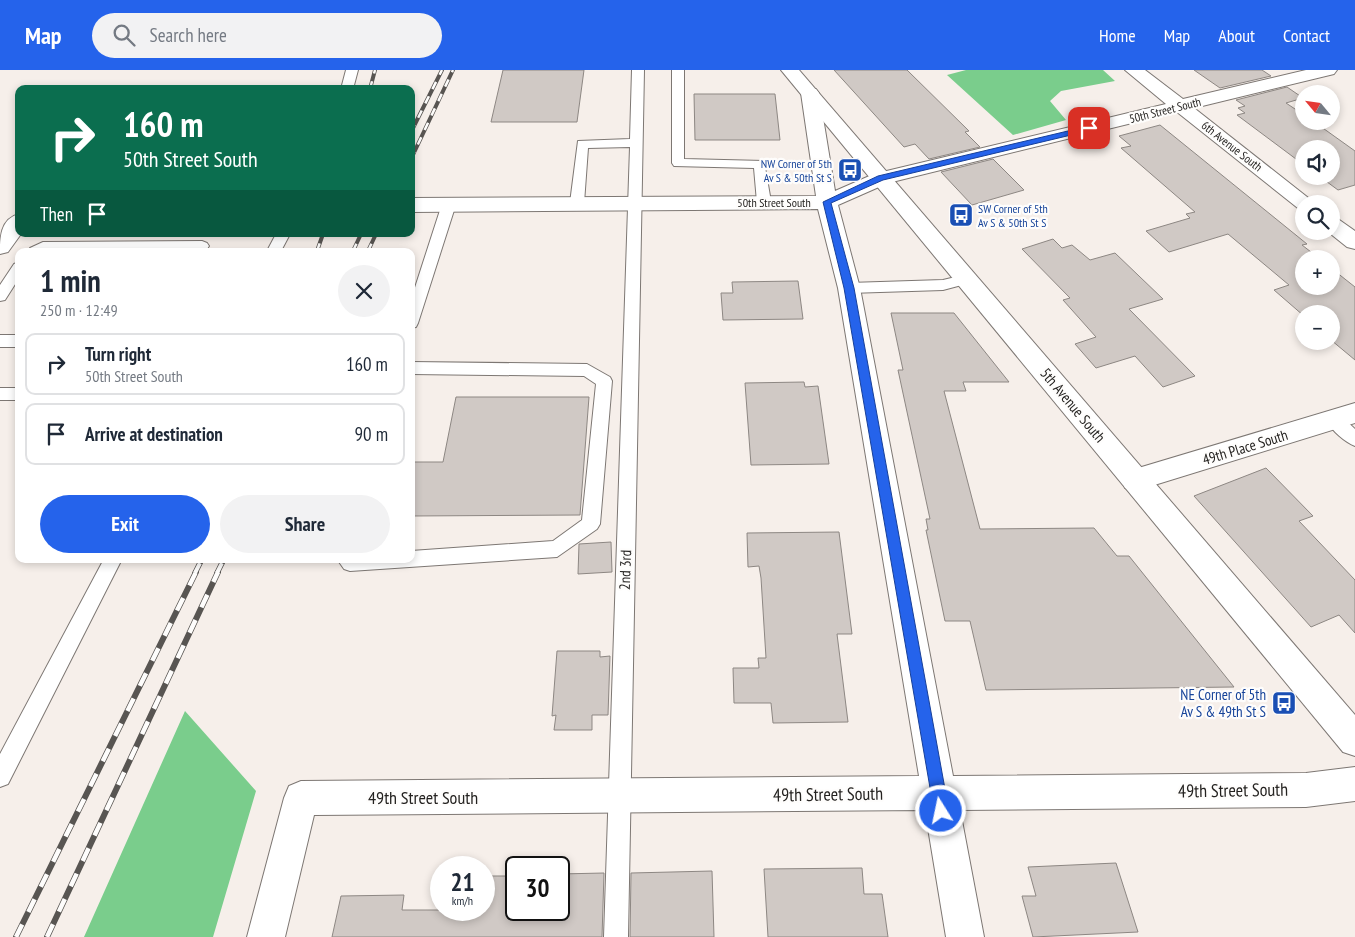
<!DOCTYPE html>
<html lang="en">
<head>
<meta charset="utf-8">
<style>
  :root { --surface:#fff; --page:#f2f2f3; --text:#1f2937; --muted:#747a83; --line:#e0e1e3; --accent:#2563eb }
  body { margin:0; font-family:"PT Sans Narrow",sans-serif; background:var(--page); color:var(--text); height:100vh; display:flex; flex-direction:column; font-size:19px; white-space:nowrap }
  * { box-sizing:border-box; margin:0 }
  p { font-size:16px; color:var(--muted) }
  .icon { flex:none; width:28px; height:28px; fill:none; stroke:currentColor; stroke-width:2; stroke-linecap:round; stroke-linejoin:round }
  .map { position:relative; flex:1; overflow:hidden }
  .details { position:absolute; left:15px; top:178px; width:400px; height:315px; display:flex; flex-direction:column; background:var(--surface); border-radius:10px; box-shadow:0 2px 8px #0003 }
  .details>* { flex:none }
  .guide { position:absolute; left:15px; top:15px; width:400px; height:152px; border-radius:10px; box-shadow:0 2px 8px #0003; background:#0b6e4f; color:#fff; overflow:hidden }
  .needle { width:32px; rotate:299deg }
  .controls { position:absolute; left:1295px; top:15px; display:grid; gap:10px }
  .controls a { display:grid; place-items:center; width:45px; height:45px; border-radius:50%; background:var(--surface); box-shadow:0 2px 8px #0003; font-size:25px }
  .speed { position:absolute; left:430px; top:786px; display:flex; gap:10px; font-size:25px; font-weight:700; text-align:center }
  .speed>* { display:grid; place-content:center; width:65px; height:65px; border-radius:50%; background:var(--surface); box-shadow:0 2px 8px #0003; line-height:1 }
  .speed small { font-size:12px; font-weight:400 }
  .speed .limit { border:2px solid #111; border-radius:8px; background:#fff; color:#111 }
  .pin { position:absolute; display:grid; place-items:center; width:42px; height:42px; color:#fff; margin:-21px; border-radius:10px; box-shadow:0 2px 8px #0006 }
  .me { position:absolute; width:55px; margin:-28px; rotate:350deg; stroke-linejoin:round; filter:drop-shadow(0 0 4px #0008) }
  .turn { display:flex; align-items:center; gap:18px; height:105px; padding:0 25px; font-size:22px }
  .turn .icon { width:65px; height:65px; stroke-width:2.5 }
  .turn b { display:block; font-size:35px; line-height:42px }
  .then { display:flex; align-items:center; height:48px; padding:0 25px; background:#0003; gap:10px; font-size:19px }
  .round { display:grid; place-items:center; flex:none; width:52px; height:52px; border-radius:26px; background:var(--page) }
  .headline { display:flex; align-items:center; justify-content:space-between; height:85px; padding:0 25px }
  h1 { font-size:30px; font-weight:800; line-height:38px }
  .action { display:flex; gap:10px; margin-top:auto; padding:10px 25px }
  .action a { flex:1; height:58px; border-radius:30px; background:var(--accent); color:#fff; font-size:20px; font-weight:800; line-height:58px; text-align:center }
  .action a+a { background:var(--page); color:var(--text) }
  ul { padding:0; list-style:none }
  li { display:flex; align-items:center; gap:15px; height:62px; margin:0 10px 8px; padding:0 15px; border:2px solid var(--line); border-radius:10px }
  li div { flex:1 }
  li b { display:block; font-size:19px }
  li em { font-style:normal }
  header { display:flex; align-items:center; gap:30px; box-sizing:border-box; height:70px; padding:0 25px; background:var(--accent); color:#fff }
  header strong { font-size:24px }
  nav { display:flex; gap:28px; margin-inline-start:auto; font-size:18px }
  .search { width:350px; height:45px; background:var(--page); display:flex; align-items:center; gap:12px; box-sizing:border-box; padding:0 18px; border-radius:28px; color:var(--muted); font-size:19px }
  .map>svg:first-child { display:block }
  .forest { fill:#7acd8c }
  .building { fill:#d0c9c5; stroke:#8d8783 }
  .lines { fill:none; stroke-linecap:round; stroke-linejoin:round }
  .service-casing { stroke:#7d7773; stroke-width:2 }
  .minor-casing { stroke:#7d7773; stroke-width:2 }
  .tertiary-casing { stroke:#7d7773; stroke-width:2 }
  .service { fill:#fff; fill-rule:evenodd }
  .minor { fill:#fff; fill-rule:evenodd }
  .tertiary { fill:#fff; fill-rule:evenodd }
  .rail-far2-casing { stroke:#585552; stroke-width:4 }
  .rail-far1-casing { stroke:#585552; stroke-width:5.5 }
  .rail-casing { stroke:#585552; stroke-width:6 }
  .rail-far2 { stroke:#fefdfc; stroke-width:2.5; stroke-dasharray:8; stroke-linecap:butt }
  .rail-far1 { stroke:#fefdfc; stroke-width:4; stroke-dasharray:11; stroke-linecap:butt }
  .rail { stroke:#fefdfc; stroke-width:4.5; stroke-dasharray:14; stroke-linecap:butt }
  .route { fill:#2563eb; stroke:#184099 }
  .labels { text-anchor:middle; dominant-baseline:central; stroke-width:4.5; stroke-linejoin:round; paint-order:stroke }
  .far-street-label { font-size:12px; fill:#242220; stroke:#fefdfc }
  .far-transit-label { font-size:12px; fill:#164399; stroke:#fefdfc; text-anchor:end }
  .street-label { font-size:15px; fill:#242220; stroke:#fefdfc }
  .transit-label { font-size:15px; fill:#164399; stroke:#fefdfc; text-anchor:end }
  .near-street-label { font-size:18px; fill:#242220; stroke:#fefdfc }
</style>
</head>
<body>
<header>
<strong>Map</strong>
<div class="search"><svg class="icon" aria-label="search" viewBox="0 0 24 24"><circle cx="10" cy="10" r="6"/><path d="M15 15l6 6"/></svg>Search here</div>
<nav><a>Home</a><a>Map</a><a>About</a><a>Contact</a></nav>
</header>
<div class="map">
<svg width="1355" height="867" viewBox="0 0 1355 867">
  <rect width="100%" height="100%" fill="#f6efea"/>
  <path class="forest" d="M966,0h137l12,11 -54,10 -11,10 16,19 -53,15 -66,-60z
    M185,641l71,80 -43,146h-129z"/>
  <path class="building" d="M503,0h81l-7,52h-86z
    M834,0h73l62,61 -4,1 15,15 -51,12 -14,-15 -11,3z
    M1194,0h68l9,6 -51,12z
    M1287,17l16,11 -17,5 18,12v6h9l42,30v34l-17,5 -19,-14h12v-27h-27v16l-67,-50 8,-2 -7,-5 7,-2 -9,-6z
    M694,24h81l5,46h-85z
    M1160,55l147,119 -5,1 18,14h-16v27h27v-18l24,19v73l-24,-20v-26h-27v2l-30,-26 15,-5 -61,-51 -59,18 -23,-21 44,-13 -4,-4 9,-2 -74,-64 10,-2 -12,-10z
    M993,89l31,31 -52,15 -31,-33z
    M1053,169l9,9 10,-3 18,15 25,-7 48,46 -34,10 66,67 -32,11 -28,-31 -39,12 -21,-24 21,-7 -33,-37 7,-2 -48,-49z
    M798,211l5,38 -80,1 -2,-27h12l-1,-11z
    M891,243h63l55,69h-46l3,9h-22l36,138 114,-1 23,28h12l105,131 -248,3 -16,-69h-25l-19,-91h2l-2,-11h4l-32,-149h5z
    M804,312l1,5 13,-1 11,78 -78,1 -6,-82z
    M456,327h133l-9,118 -169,1v-54h32z
    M1266,398l47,48 -14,5 56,59v53l-16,-18 -28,12 -117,-131z
    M839,462l13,102h-15l11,88 -75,1 -2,-20h-37l-1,-35h26l-1,-10h8l-5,-80 -2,-12 -11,1 -1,-34z
    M611,472l1,30 -34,2 1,-30z
    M557,581h43v6l10,-1 -2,59h-16v15h-38l2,-15 -4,1z
    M1116,793l22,69 -105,5 -11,-41h14l-8,-29z
    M862,798l2,26h18l6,43h-120l-4,-68z
    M712,801l2,66h-84l1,-64z
    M604,803l-2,64h-270l9,-41 63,-1 -2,15h82v-34h32v34h43v-36z"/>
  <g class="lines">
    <defs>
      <path id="service" d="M346,0h12l-5,19h-12z
        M632,0h12l-16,867h-24l26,-790 -42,1 -4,55 -7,4 -7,-4 8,-62 52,-2z
        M672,0h12v89l80,2 7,41 -2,3 -5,1 -7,-4 -3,-34 -80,-2 -2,-3z
        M449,130l7,4 -38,119 -2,4 -5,1v-28l31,-96z
        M276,164h14l-9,17h-14z
        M202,171l5,2 2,3 -2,3 -179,2 2,-3 13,-6z
        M19,192v16l-14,22 -5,1v-16l14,-21z
        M968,204l5,2 2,3 -2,3 -30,8 -94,3 -7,-5 7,-5 94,-3z
        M0,265h19v12h-19z
        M411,292l176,2 23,13 2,4 -12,143 -3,5 -40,28 -207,14 -6,-2 -7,-10h74v-8l142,-10 29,-21 14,-136 -12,-8 -173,-2z
        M0,318h19v12h-19z
        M1335,345l6,1 14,13v17c-10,-4 -23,-15 -28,-25l2,-5z
        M104,489h18l-114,225 -8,3v-33z"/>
      <path id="minor" d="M1125,0h20l38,29 123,-29h31l-3,4 -140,34 122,96h-12v6l-5,-1 -122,-97 -289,71 -50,22 22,83 93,488 353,-3 49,-6v34l-49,6 -346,3 24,127h-38l-21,-127 -611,5 -29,122h-38l37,-139 5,-12 12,-5 618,-5 -81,-488 -20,-79 -407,3v-14l405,-2 -15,-103 3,-4h12l3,4 16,98 39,-17 292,-70z
        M19,144v20h2l-13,18 -8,2c0,-16 0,-35 19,-40z
        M1331,147l7,2 17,12v18l-8,-2 -20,-16h4z
        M1355,333v20l-220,68 -10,-3 -3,-8 3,-8z"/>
      <path id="tertiary" d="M781,0h18l556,645v41l-12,-4z"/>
    </defs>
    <use href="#service" class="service-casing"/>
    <use href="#minor" class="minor-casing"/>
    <use href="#tertiary" class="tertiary-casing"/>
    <use href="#service" class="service"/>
    <use href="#minor" class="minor"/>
    <use href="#tertiary" class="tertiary"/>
    <defs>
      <path id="rail-far2" d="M370,19l5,-19
        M411,62l31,-62
        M411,89l42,-89
        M317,181l6,-17
        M353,181l8,-17
        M368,181l8,-17"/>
      <path id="rail-far1" d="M195,503l7,-14
        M217,503l7,-14"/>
      <path id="rail" d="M16,867l180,-365
        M47,867l171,-365"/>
    </defs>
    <use href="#rail-far2" class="rail-far2-casing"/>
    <use href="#rail-far1" class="rail-far1-casing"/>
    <use href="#rail" class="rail-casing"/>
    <use href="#rail-far2" class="rail-far2"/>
    <use href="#rail-far1" class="rail-far1"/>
    <use href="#rail" class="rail"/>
  </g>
  <path class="route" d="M1089,56l4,2 -1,2 -209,50 -52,23 23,85 95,523 -3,5 -5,2 -5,-2 -2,-5 -90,-523 -21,-86 55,-26z"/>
  <defs>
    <symbol id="bus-square" viewBox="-11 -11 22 22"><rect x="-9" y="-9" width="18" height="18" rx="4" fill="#1a4fb4" stroke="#fefdfc"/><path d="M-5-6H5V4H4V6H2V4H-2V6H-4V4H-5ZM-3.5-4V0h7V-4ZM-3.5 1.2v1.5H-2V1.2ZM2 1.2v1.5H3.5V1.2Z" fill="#fff"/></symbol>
  </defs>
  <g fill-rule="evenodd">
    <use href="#bus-square" x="836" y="86" width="28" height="28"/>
    <use href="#bus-square" x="947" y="131" width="28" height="28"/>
    <use href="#bus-square" x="1270" y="619" width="28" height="28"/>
  </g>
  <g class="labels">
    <g class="far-street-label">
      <text transform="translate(1165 40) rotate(-14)">50th Street South</text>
      <text transform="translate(1232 76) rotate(38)">6th Avenue South</text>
      <text x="774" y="132">50th Street South</text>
    </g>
    <g class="far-transit-label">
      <text x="832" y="93">NW Corner of 5th<tspan x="832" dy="14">Av S &amp; 50th St S</tspan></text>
      <text x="978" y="138" text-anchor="start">SW Corner of 5th<tspan x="978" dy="14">Av S &amp; 50th St S</tspan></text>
    </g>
    <g class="street-label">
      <text transform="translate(1073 335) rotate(50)">5th Avenue South</text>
      <text transform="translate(1245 377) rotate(-17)">49th Place South</text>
      <text transform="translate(625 500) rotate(-88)">2nd 3rd</text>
    </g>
    <g class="transit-label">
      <text x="1266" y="624">NE Corner of 5th<tspan x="1266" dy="17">Av S &amp; 49th St S</tspan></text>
    </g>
    <g class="near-street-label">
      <text transform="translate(1233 720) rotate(-1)">49th Street South</text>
      <text transform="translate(828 724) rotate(-1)">49th Street South</text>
      <text x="423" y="727">49th Street South</text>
    </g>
  </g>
</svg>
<div class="controls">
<a><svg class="needle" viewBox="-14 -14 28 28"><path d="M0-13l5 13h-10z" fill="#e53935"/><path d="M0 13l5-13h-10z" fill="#747a83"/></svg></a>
<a><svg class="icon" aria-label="sound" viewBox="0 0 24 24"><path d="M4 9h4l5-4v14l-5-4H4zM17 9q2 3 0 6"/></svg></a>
<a><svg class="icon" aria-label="search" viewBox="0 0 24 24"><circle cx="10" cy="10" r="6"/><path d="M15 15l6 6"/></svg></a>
<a>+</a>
<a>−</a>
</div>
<div class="speed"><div>21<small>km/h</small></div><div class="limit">30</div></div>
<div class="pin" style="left:1089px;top:58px;background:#d93025"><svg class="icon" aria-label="arrive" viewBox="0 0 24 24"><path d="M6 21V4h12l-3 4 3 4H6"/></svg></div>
<svg class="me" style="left:941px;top:741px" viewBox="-20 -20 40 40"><circle r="17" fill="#2563eb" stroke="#fff" stroke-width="3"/><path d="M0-11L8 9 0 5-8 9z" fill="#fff"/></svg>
<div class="guide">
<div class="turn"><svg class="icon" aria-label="right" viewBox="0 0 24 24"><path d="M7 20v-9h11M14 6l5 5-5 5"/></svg><div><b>160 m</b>50th Street South</div></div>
<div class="then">Then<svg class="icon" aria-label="arrive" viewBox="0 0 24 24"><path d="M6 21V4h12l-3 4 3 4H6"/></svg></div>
</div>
<section class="details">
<div class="headline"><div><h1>1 min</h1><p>250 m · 12:49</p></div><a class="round"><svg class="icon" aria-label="close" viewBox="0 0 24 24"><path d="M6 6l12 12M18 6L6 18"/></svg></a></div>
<ul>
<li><svg class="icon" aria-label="right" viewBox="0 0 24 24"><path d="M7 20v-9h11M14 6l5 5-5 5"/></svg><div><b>Turn right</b><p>50th Street South</p></div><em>160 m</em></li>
<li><svg class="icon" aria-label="arrive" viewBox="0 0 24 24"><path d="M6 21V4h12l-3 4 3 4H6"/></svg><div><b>Arrive at destination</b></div><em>90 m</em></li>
</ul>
<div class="action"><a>Exit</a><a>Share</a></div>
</section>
</div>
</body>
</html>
